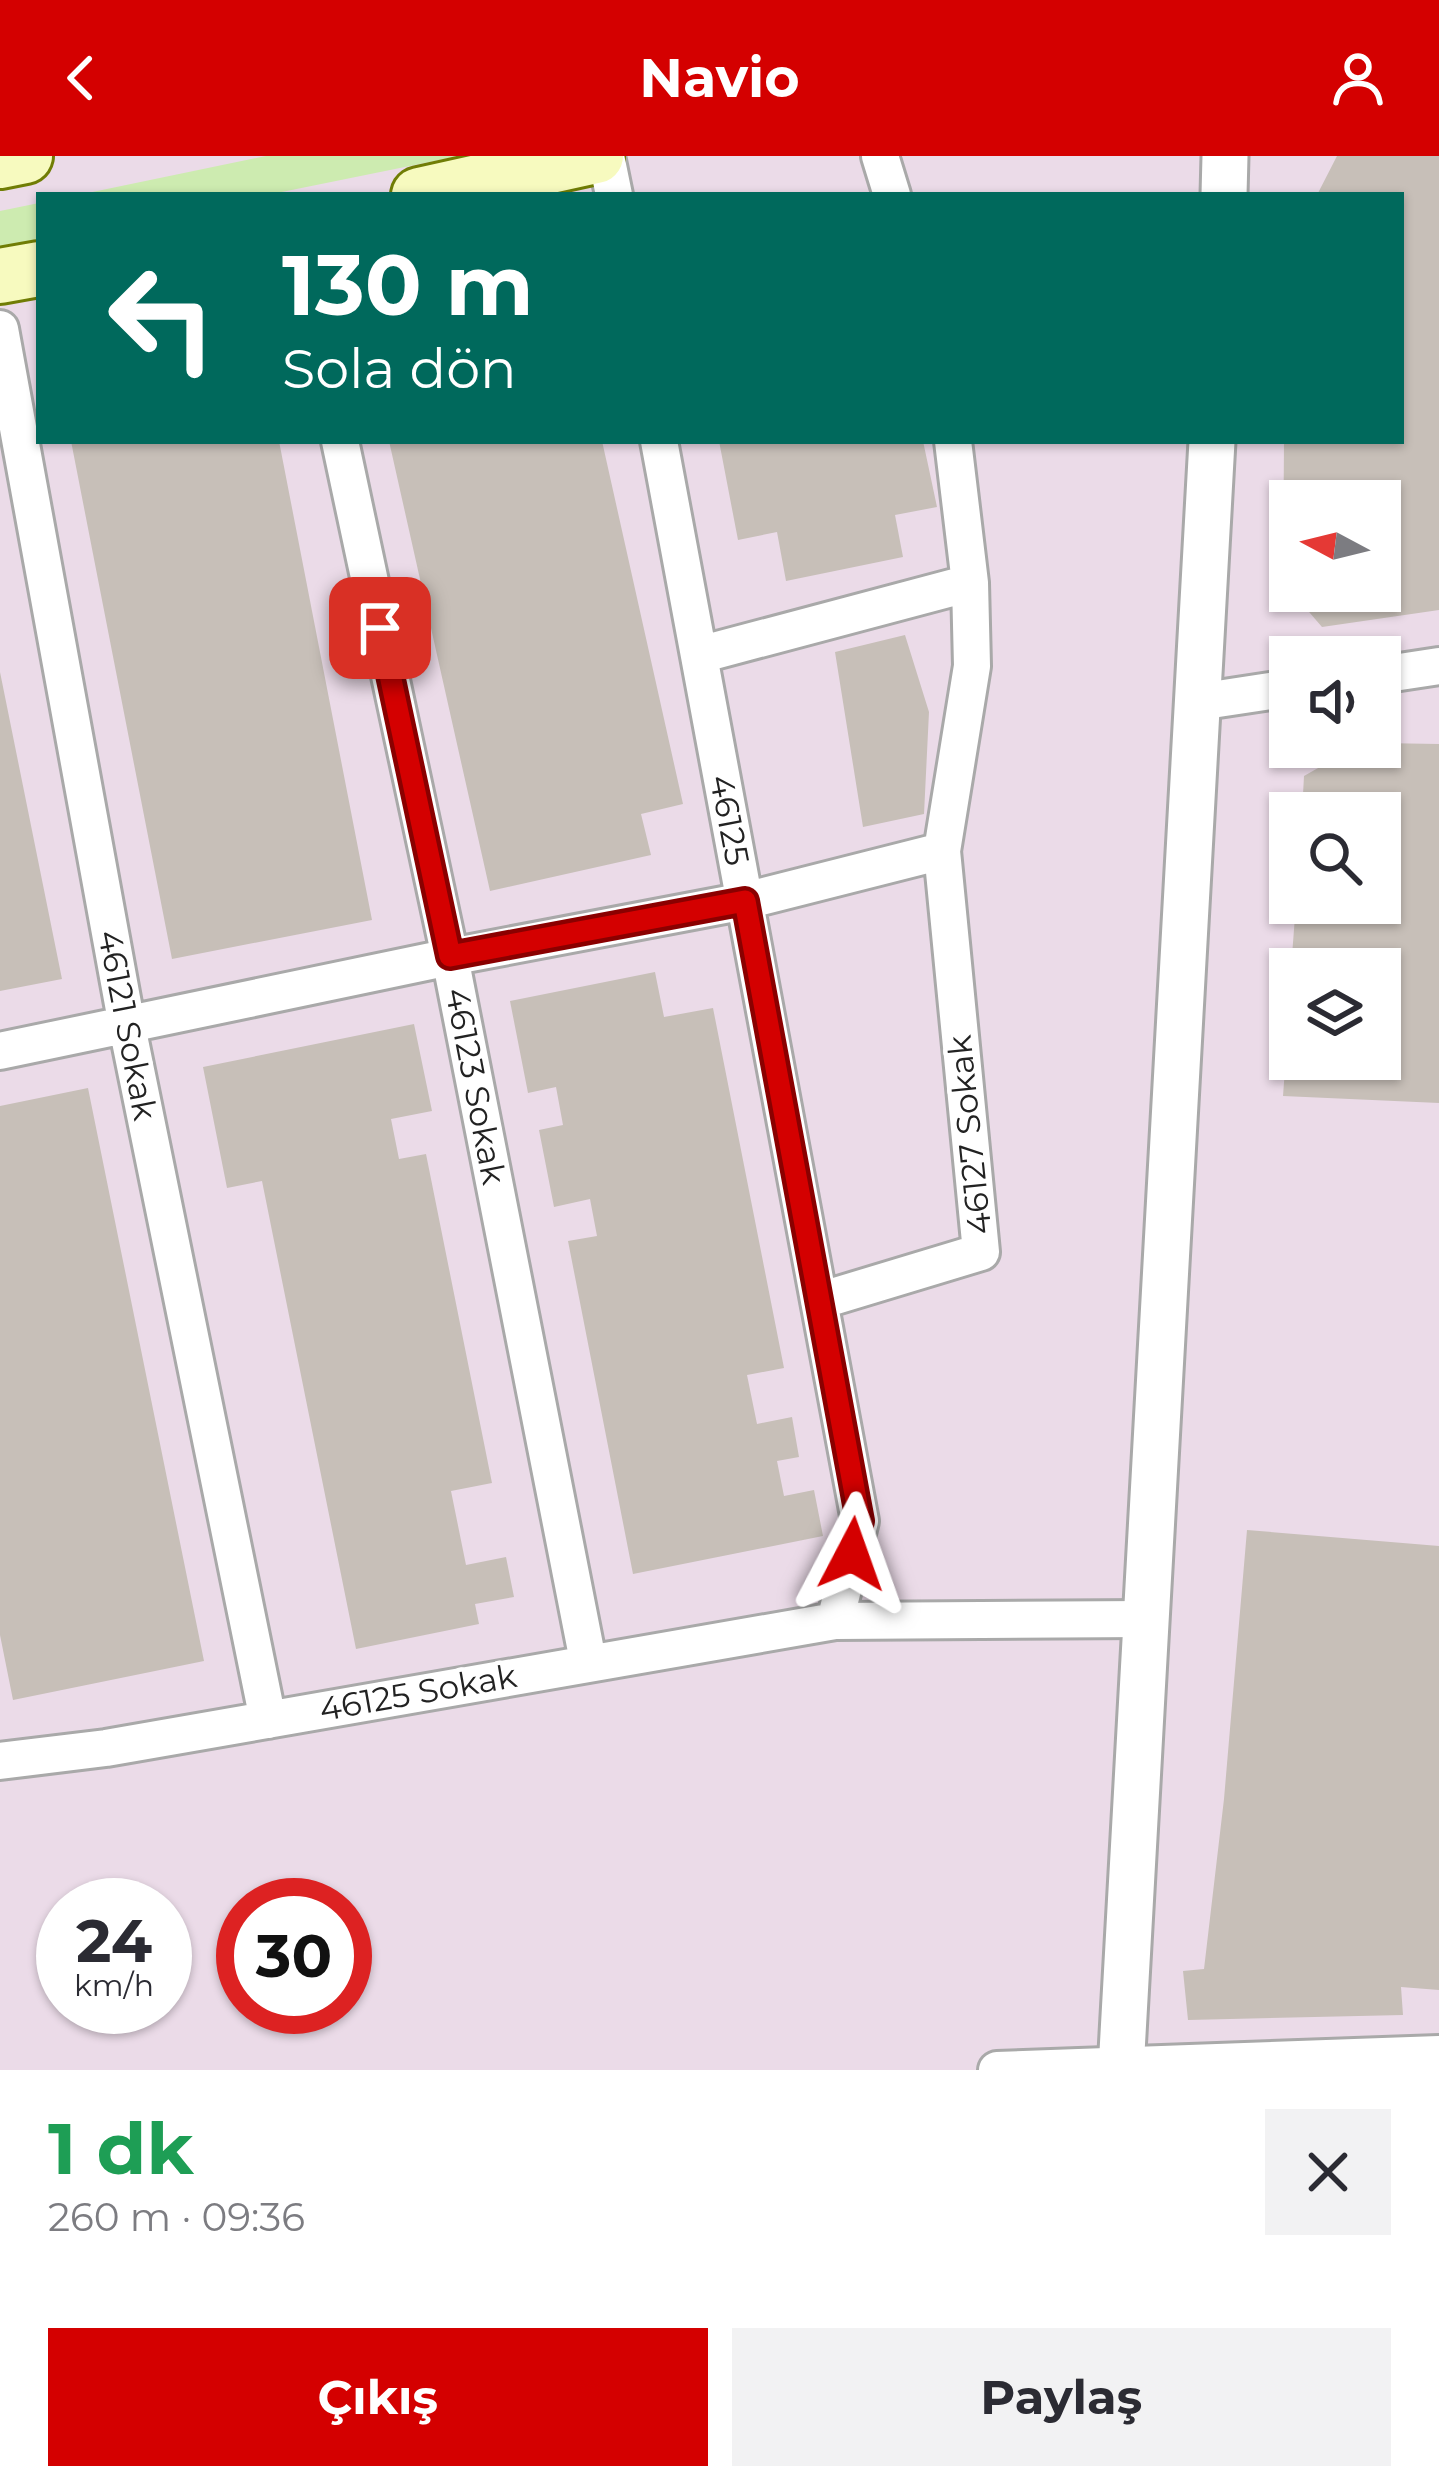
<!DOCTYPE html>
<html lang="tr">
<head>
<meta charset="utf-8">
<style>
  :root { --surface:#fff; --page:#f2f2f3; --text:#2b2b33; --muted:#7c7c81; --accent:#d40000 }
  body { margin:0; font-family:Montserrat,sans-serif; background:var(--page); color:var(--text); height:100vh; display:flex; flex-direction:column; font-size:45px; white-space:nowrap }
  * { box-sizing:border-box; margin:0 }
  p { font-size:39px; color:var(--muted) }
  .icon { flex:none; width:66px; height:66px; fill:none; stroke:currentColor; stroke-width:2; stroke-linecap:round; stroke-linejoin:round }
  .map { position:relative; height:1914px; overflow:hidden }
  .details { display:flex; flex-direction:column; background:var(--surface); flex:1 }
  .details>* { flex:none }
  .banner { position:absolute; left:36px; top:36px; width:1368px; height:252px; border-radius:0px; box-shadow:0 3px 9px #0004; background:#00695c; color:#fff; overflow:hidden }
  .needle { width:78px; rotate:277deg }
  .tools { position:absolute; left:1269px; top:324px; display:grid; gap:24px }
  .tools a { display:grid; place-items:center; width:132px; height:132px; border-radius:0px; background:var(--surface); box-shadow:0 3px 9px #0004; font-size:60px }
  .speed { position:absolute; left:36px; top:1722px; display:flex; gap:24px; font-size:60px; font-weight:700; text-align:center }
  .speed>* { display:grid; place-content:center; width:156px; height:156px; border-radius:50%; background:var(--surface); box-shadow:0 3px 9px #0004; line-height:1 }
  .speed small { font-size:30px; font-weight:400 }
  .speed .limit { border:18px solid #d22; background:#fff; color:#111 }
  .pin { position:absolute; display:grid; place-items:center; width:102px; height:102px; color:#fff; margin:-51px; border-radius:24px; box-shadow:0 6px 18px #0006 }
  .me { position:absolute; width:132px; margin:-66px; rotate:4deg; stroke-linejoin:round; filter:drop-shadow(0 0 9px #0008) }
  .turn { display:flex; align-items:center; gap:42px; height:252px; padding:0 48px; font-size:54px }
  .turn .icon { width:156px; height:156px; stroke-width:2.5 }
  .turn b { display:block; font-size:84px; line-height:102px }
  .round { display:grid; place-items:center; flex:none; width:126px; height:126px; border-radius:0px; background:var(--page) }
  .head { display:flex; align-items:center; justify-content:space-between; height:204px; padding:0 48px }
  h1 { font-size:72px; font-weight:700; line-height:90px; color:#1e9e55 }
  .cta { display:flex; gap:24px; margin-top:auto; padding:24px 48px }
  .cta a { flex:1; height:138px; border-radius:0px; background:var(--accent); color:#fff; font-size:48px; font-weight:700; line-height:138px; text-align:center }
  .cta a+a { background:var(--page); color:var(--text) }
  header { display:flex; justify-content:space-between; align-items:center; height:156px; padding:0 48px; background:var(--accent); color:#fff; font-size:54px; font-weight:700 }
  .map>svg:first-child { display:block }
  .industrial { fill:#ebdbe8; fill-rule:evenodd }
  .grass { fill:#cdebb0 }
  .building { fill:#c7bfb8 }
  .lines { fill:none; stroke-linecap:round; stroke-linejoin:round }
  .minor-casing { stroke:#a9a9a9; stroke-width:42 }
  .tertiary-casing { stroke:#a9a9a9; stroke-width:51 }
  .secondary-casing { stroke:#707d05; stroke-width:60 }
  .minor { stroke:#fff; stroke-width:36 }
  .tertiary { stroke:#fff; stroke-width:45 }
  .secondary { stroke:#f7fabf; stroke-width:54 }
  .route-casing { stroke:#8a0000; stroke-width:30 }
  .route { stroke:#d40000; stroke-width:21 }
  .labels { text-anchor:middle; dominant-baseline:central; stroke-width:9; stroke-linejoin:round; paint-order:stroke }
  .street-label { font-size:33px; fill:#222; stroke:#fff }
</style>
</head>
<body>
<header><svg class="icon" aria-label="back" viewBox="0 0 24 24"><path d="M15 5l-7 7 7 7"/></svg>Navio<svg class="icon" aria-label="person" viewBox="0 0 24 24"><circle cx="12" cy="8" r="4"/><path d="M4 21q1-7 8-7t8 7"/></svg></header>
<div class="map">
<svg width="1439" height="1914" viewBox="0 0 1439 1914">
  <rect width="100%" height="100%" fill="#f2efe9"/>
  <path class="industrial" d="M0,0h1439v1914h-1439zM39,39h1362v246h-1362zM1290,345h90v90h-90zM1290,501h90v90h-90zM1290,657h90v90h-90zM1290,813h90v90h-90zM63,1749h102v102h-102zM243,1749h102v102h-102z"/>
  <path class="grass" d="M266,0h193l-192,39h-189z
    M39,47v38l-39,8v-38z"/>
  <path class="building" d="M1337,0h102v454l-117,17 -31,-36h89v-90h-90v88l-7,-7 1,-141h117v-246h-84z
    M71,285h208l93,479 -200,39z
    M389,285h213l81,363 -42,10 10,41 -161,36z
    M719,285h204l14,66 -42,8 8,42 -117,24 -9,-49 -39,8z
    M905,479l24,77 -5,102 -61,13 -28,-175z
    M0,516l62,307 -62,12z
    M1380,587l59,1v359l-156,-7 4,-55h3v18h90v-90h-89l5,-66h84v-90h-78l2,-37 51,-29h25z
    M655,816l9,45 49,-9 71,360 -37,7 10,49 35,-7 7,40 -22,4 7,35 30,-6 9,46 -190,38 -65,-333 29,-5 -7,-37 -36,8 -15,-77 24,-5 -7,-38 -28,6 -18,-92z
    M414,868l18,87 -41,8 8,40 27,-5 66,329 -41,8 15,74 40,-8 8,40 -39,7 4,20 -123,25 -94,-468 -35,7 -24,-121z
    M88,932l116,573 -191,39 -13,-65v-529z
    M1247,1374l192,16v444l-38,-3 2,28 -215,5 -5,-49 21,-2 20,-170z"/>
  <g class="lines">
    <defs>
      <path id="minor" d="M606,0l8,39
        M880,0l12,39
        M0,173l127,697 141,694
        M340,285l110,516 138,704
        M659,285l201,1080 -25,100
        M699,499l271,-72
        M1380,519l59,-9
        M1198,546l92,-14
        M0,895l450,-94 295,-56 197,-50 30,-185 -2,-83 -17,-142
        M819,1145l162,-49 -39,-401
        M0,1605l106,-13 729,-127 311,-2
        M997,1914l442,-16"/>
      <path id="tertiary" d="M1224,39l1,-39
        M1121,1914l91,-1629"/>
      <path id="secondary" d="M0,5l25,-5
        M419,39l177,-39
        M0,120l39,-7"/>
    </defs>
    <use href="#minor" class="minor-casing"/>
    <use href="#tertiary" class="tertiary-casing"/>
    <use href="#secondary" class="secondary-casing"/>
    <use href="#minor" class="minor"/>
    <use href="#tertiary" class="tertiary"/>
    <use href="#secondary" class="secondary"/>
  </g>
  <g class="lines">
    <defs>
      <path id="route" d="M380,472l70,328 295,-55 115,620 -8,33"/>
    </defs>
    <use href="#route" class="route-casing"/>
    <use href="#route" class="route"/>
  </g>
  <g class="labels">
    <g class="street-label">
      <text transform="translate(730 664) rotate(79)">46125</text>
      <text transform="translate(128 869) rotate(79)">46121 Sokak</text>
      <text transform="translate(476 930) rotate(79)">46123 Sokak</text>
      <text transform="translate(969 979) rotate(-96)">46127 Sokak</text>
      <text transform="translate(418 1536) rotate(-10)">46125 Sokak</text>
    </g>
  </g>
</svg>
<div class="tools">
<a><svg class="needle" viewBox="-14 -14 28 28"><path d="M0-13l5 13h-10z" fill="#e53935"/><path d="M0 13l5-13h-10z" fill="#7c7c81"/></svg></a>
<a><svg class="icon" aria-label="sound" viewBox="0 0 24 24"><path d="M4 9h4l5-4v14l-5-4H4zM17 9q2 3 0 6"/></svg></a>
<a><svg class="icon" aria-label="search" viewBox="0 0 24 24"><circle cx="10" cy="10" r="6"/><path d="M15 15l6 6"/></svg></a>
<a><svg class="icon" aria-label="layers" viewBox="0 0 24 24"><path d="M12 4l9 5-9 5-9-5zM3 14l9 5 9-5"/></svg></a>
</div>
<div class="speed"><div>24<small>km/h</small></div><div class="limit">30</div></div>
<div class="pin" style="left:380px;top:472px;background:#d93025"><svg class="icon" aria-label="arrive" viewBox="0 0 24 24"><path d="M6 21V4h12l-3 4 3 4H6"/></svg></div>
<svg class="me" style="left:852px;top:1398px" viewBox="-20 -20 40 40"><path d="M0-17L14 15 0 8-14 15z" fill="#d40000" stroke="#fff" stroke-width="4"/></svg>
<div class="banner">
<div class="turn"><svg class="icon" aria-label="left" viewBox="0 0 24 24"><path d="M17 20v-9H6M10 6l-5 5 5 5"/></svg><div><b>130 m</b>Sola dön</div></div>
</div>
</div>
<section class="details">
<div class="head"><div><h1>1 dk</h1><p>260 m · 09:36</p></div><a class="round"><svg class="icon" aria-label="close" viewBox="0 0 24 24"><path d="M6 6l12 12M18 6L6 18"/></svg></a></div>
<div class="cta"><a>Çıkış</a><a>Paylaş</a></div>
</section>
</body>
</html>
